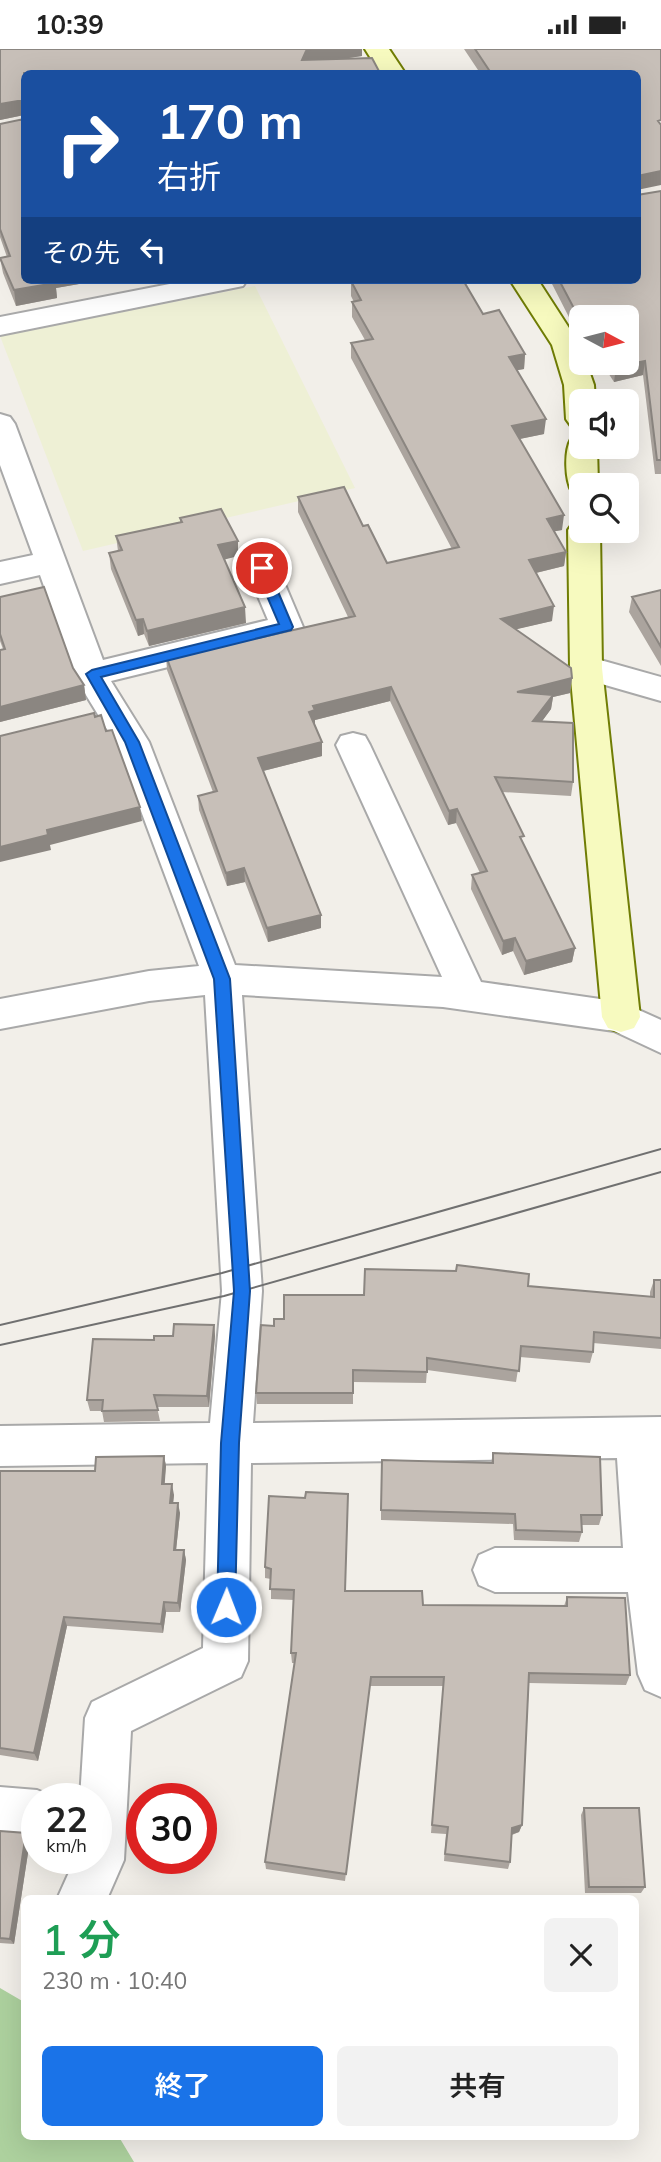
<!DOCTYPE html>
<html lang="ja">
<head>
<meta charset="utf-8">
<style>
  :root { --surface:#fff; --page:#f2f2f2; --text:#222; --muted:#767676; --accent:#1a73e8 }
  body { margin:0; font-family:Mulish,"Noto Sans JP",sans-serif; background:var(--page); color:var(--text); height:100vh; display:flex; flex-direction:column; font-size:26px; white-space:nowrap }
  * { box-sizing:border-box; margin:0 }
  p { font-size:23px; color:var(--muted) }
  .icon { flex:none; width:38px; height:38px; fill:none; stroke:currentColor; stroke-width:2; stroke-linecap:round; stroke-linejoin:round }
  .map { position:relative; flex:1; overflow:hidden }
  .sheet { position:absolute; left:21px; top:1846px; width:618px; height:245px; display:flex; flex-direction:column; background:var(--surface); border-radius:10px; box-shadow:0 7px 28px #0002 }
  .sheet>* { flex:none }
  .hud { position:absolute; left:21px; top:21px; width:620px; height:214px; border-radius:10px; box-shadow:0 7px 28px #0002; background:#1a4fa0; color:#fff; overflow:hidden }
  .needle { width:46px; rotate:97deg }
  .fabs { position:absolute; left:569px; top:256px; display:grid; gap:14px }
  .fabs a { display:grid; place-items:center; width:70px; height:70px; border-radius:10px; background:var(--surface); box-shadow:0 7px 28px #0002; font-size:35px }
  .speed { position:absolute; left:21px; top:1734px; display:flex; gap:14px; font-size:35px; font-weight:700; text-align:center }
  .speed>* { display:grid; place-content:center; width:91px; height:91px; border-radius:50%; background:var(--surface); box-shadow:0 7px 28px #0002; line-height:1 }
  .speed small { font-size:18px; font-weight:400 }
  .speed .limit { border:10px solid #d22; background:#fff; color:#111 }
  .pin { position:absolute; display:grid; place-items:center; width:60px; height:60px; color:#fff; margin:-30px; border:4px solid #fff; border-radius:50%; box-shadow:0 2px 7px #0007 }
  .me { position:absolute; width:77px; margin:-38px; rotate:1deg; stroke-linejoin:round; filter:drop-shadow(0 0 5px #0008) }
  .turn { display:flex; align-items:center; gap:24px; height:147px; padding:0 21px; font-size:32px }
  .turn .icon { width:91px; height:91px; stroke-width:2.5 }
  .turn b { display:block; font-size:49px; line-height:60px }
  .then { display:flex; align-items:center; height:66px; padding:0 21px; background:#0003; gap:14px; font-size:26px }
  .round { display:grid; place-items:center; flex:none; width:74px; height:74px; border-radius:10px; background:var(--page) }
  .head { display:flex; align-items:center; justify-content:space-between; height:119px; padding:0 21px }
  h1 { font-size:42px; font-weight:600; line-height:52px; color:#1e9e55 }
  .cta { display:flex; gap:14px; margin-top:auto; padding:14px 21px }
  .cta a { flex:1; height:80px; border-radius:10px; background:var(--accent); color:#fff; font-size:28px; font-weight:600; line-height:80px; text-align:center }
  .cta a+a { background:var(--page); color:var(--text) }
  .status { display:flex; justify-content:space-between; align-items:center; height:49px; padding:0 35px; background:var(--surface); direction:ltr }
  .status svg { height:19px; fill:currentColor }
  .map>svg:first-child { display:block }
  .farmland { fill:#eef0d5 }
  .forest { fill:#add19e }
  .lines { fill:none; stroke-linecap:round; stroke-linejoin:round }
  .street-casing { stroke:#a9a9a9; stroke-width:4 }
  .secondary-casing { stroke:#707d05; stroke-width:4 }
  .street { fill:#fff; fill-rule:evenodd }
  .secondary { fill:#f7fabf; fill-rule:evenodd }
  .tram { stroke:#707070; stroke-width:2 }
  .wall { fill:#aba49e }
  .shaded-wall { fill:#8b8681 }
  .building { fill:#c7bfb8; stroke:#8b8681; stroke-width:2 }
  .route { fill:#1a73e8; stroke:#114b97; stroke-width:2 }
</style>
</head>
<body>
<div class="status"><b>10:39</b><svg viewBox="0 0 49 12"><path d="M0 12V9h3v3zM5 12V6h3v6zM10 12V3h3v9zM15 12V0h3v12zM26 1h20v11H26zM47 4h2v5h-2z"/></svg></div>
<div class="map">
<svg width="661" height="2113" viewBox="0 0 661 2113">
  <rect width="100%" height="100%" fill="#f2efe9"/>
  <path class="farmland" d="M255,237l100,202 -272,63 -83,-215z"/>
  <path class="forest" d="M0,1939l24,14v135h95l15,25h-134z"/>
  <g class="lines">
    <defs>
      <path id="street" d="M190,231h57l-4,6 -10,2 -233,47v-18z
        M0,365l10,3 5,7 88,236 165,-40 -22,-52 5,-8 11,-3 11,3 5,8 25,59 -5,8 -11,3 -176,43 38,61 86,223 207,12 -106,-232 5,-9 12,-3 12,3 5,9 111,237 140,20 40,18v33l-47,-22 -171,-24 -201,-12 20,296 -9,132 408,-6v280l-16,-7 -7,-16 -10,-82h-133l-16,-7 -6,-15 6,-15 16,-7h128l-6,-90 -366,5 -3,198 -7,16 -110,54 -7,129 -17,39h-50l18,-40h21v-60h-16l5,-81 7,-16 111,-54 5,-185 -208,3v-40l210,-3 12,-132 -17,-296 -56,6 -149,28v-30l149,-28 50,-5 -83,-222 -38,-62 -38,-107 -40,9v-22l33,-7 -33,-90z
        M586,607l75,21v24l-87,-25 -4,-8 4,-8z
        M0,1738l37,3 17,7 -17,2v39l-37,-3z"/>
      <path id="secondary" d="M365,0h24l16,24h-25z
        M510,231h28l42,65 1,17h5l8,23 1,16h-14v28l-10,-3 -5,-7 -2,-34 -12,-40z
        M581,387v10h16l1,39h-17v10l-9,-3c-7,-12 -8,-41 -1,-53z
        M581,471v10h19l2,138 38,349 -6,11 -13,4 -13,-4 -6,-11 -32,-349 -2,-138 5,-7z"/>
    </defs>
    <use href="#street" class="street-casing"/>
    <use href="#secondary" class="secondary-casing"/>
    <use href="#street" class="street"/>
    <use href="#secondary" class="secondary"/>
    <path class="tram" d="M0,1276l222,-52 439,-124
      M0,1296l224,-49 437,-124"/>
  </g>
  <path class="wall" d="M0,0l362,7 -22,3 -316,14v207h78l-46,8 1,10 -41,8 -13,-33 -3,-15 7,-1 -7,-20v-113l24,-5v-4l-24,5z
    M464,0h197l-24,141v5l24,-4v283h-6l-12,-99 -29,7 -13,-20h25v-45h-45v15l-1,-2 -4,1 -26,-51h87v-207h-157z
    M351,232l132,33 42,40 -1,15 -7,1 27,64 -25,5 43,91 -8,1 12,21 -2,14 -28,7 16,48 -36,8 56,49 -2,15 -17,4 -2,12 -9,12 31,61 -2,14 -69,-4 21,52 52,104 -3,14 -48,13 -11,-24 -11,4 -31,-66 1,-14 8,-2 -24,-50 -8,2 -58,-124 -75,19v5l7,17v14l-59,15 58,144v13l-53,14 -23,-60 -18,4 -28,-76 -1,-14 15,-4 -46,-122 -1,-14 92,-18 90,-21 -50,-105v-15l65,29 24,37 65,-14 -101,-191v-15l14,-3 -13,-23v-15h2l-3,-6z
    M180,469l58,23v15l-14,3 22,64 -97,23 -5,-12 -6,2 -27,-67 -2,-16 9,-2 -2,-15 64,-14z
    M661,541v76l-32,-54 3,-15z
    M0,548l73,71 11,17 2,15 -86,22v-72l3,-1 -3,-8z
    M654,1231h7v69l-68,-6v9l-3,11 -70,-6 -4,25 -89,-12 -1,13 -73,-1v22h-96l-1,-11 18,-67 10,-7 80,-24 164,-9 122,11v-5z
    M214,1276l1,11 -6,71h-52l3,14 -56,1 -2,-11h-12l-3,-11 67,-60 19,-4z
    M493,1404l109,62 -3,10h-18l1,7 -3,10 -65,-2 -1,-16 -132,-4v-50l110,-7z
    M164,1407l2,10 -2,18 10,11 -1,8 7,10 -4,37h8l2,10 -6,52h-14l-3,21 -96,-7 -29,135 -38,-6v-284h95z
    M265,1518l80,24 78,14 141,1 3,-9 63,78 -4,10 -97,-2 -7,142 -3,7 -7,3 -2,27 -2,7 -64,-8 2,-27 -15,-1 12,-147h-73l-25,195 -79,-12 -1,-7 30,-199h-3l-1,-10 3,-53 -23,-1v-20l-6,-1z
    M584,1759l61,79 -4,6h-56l-4,-78z
    M0,1782l26,2 4,7 -16,104 -14,-1z"/>
  <path class="shaded-wall" d="M312,0h50v7l-46,7 -14,-3 4,-9z
    M24,51v15l-24,5v-16z
    M661,122v14l-24,5v-14z
    M53,231h49l-46,8 1,10 -41,8 -2,-16z
    M578,267h4l-2,14 -4,1z
    M525,305l-1,15 -17,3 2,-15z
    M645,312l-2,14 -29,7 2,-15z
    M546,370l-2,15 -34,7 2,-15z
    M564,466l-2,15 -17,3 2,-14z
    M238,492v15l-19,5 -1,-16z
    M566,503l-2,14 -37,9 2,-15z
    M554,557l-2,15 -52,12 1,-14z
    M245,558l1,16 -97,23 -2,-15z
    M143,570l1,15 -6,2 -2,-16z
    M572,629l-2,15 -17,4 -2,12 -19,26 -15,-43z
    M84,636l2,15 -86,22v-15z
    M391,638l-1,14 -75,19v5l-6,-13 4,-6z
    M322,693v14l-63,16 -1,-14z
    M140,758l2,14 -92,24 1,5 -51,12v-15l47,-17z
    M457,760l-1,14 -8,2 1,-14z
    M244,819l1,14 -18,4 -1,-13z
    M321,866v13l-53,14 -1,-14z
    M515,889l-2,13 -11,4 1,-14z
    M575,899l-3,14 -48,13 2,-14z
    M214,1276l1,11 -6,71 -2,-11z
    M164,1407l2,10 -2,28 -2,-10z
    M172,1435l2,11 -2,18 -2,-10z
    M178,1454l2,10 -5,47 -1,-10z
    M184,1501l2,10 -6,52 -2,-9z
    M164,1553l2,10 -3,21 -2,-9z
    M64,1568l3,9 -29,135 -4,-8z
    M522,1776l-3,7 -9,3 2,-7z
    M26,1784l4,7 -16,104 -4,-5z"/>
  <path class="building" d="M0,0h312l-6,2 -4,9 70,-2 8,15h-356v207h30l1,3 -41,7 -14,-32 10,-2 -10,-27v-105l24,-5v-19l-24,4z
    M475,0h186v71l-3,1 3,4v46l-24,5v19l24,-4v269h-4l-12,-99 -29,6 -3,-5h13v-45l-48,-1 -19,-36h78v-207h-146z
    M357,231h106l20,34 16,-4 26,44 -16,3 37,62 -34,7 52,89 -17,4 19,33 -37,8 25,46 -53,13 70,49 1,10 -55,14 36,3 -20,26 40,2v59l-78,-5 29,59 -4,1 55,111 -49,13 -11,-23 -12,3 -31,-66 15,-4 -30,-62 -8,2 -58,-124 -78,19 2,4 -6,2 13,30 -64,16 63,157 -54,13 -23,-60 -18,5 -28,-77 19,-5 -51,-135 90,-22 2,4 97,-22 -57,-119 46,-10 19,39 5,-1 19,38 72,-16 -108,-204 22,-4 -21,-37 9,-2 -10,-19z
    M221,460l17,32 -20,4 27,62 -98,24 -4,-12 -7,1 -27,-67 13,-3 -6,-14 66,-14 -2,-4z
    M44,538l29,81 11,17 -84,22v-57l5,-1 -5,-15v-37z
    M661,541v57l-29,-50z
    M94,664l1,4 6,-2 5,16 6,-1 28,77 -93,23 1,5 -48,12v-111z
    M457,1216l72,9 -1,12 126,11v-17h7v58l-67,-6 -1,20 -72,-6 -2,25 -92,-13v14l-74,-2v23h-97l5,-68 13,1v-7h10v-24h80l1,-26 91,2z
    M174,1275l40,1 -7,71 -53,-1 4,15 -56,1 1,-11h-16l6,-61 61,1v-4h19z
    M493,1404l107,4 2,58h-21l1,17 -66,-2 -1,-16 -134,-4 1,-50 111,3z
    M164,1407l-2,28h10l-2,19h8l-4,47h10l-6,53 -14,-1 -3,22 -97,-7 -30,136 -34,-5v-277h95l1,-14z
    M306,1443l42,2 -3,97h77l1,14 144,1v-9l58,1 5,77 -101,-2 -7,152 -10,3 -2,34 -65,-8 3,-27 -16,-2 12,-148h-73l-25,197 -81,-12 31,-209h-5l3,-63 -24,-1 1,-20 -6,-2 4,-71 36,2z
    M584,1759h55l6,79h-56z
    M0,1782l26,2 -16,106 -10,-1z"/>
  <path class="route" d="M262,515l6,4 25,59 -2,3 -190,47 38,65 91,237 20,312 -11,152 -4,164 -2,6 -7,3 -7,-3 -2,-6 4,-164 13,-152 -20,-312 -89,-237 -39,-68 6,-4 187,-46 -24,-56z"/>
</svg>
<div class="fabs">
<a><svg class="needle" viewBox="-14 -14 28 28"><path d="M0-13l5 13h-10z" fill="#e53935"/><path d="M0 13l5-13h-10z" fill="#767676"/></svg></a>
<a><svg class="icon" aria-label="sound" viewBox="0 0 24 24"><path d="M4 9h4l5-4v14l-5-4H4zM17 9q2 3 0 6"/></svg></a>
<a><svg class="icon" aria-label="search" viewBox="0 0 24 24"><circle cx="10" cy="10" r="6"/><path d="M15 15l6 6"/></svg></a>
</div>
<div class="speed"><div>22<small>km/h</small></div><div class="limit">30</div></div>
<div class="pin" style="left:262px;top:519px;background:#d93025"><svg class="icon" aria-label="arrive" viewBox="0 0 24 24"><path d="M6 21V4h12l-3 4 3 4H6"/></svg></div>
<svg class="me" style="left:226px;top:1558px" viewBox="-20 -20 40 40"><circle r="17" fill="#1a73e8" stroke="#fff" stroke-width="3"/><path d="M0-11L8 9 0 5-8 9z" fill="#fff"/></svg>
<div class="hud">
<div class="turn"><svg class="icon" aria-label="right" viewBox="0 0 24 24"><path d="M7 20v-9h11M14 6l5 5-5 5"/></svg><div><b>170 m</b>右折</div></div>
<div class="then">その先<svg class="icon" aria-label="left" viewBox="0 0 24 24"><path d="M17 20v-9H6M10 6l-5 5 5 5"/></svg></div>
</div>
<section class="sheet">
<div class="head"><div><h1>1 分</h1><p>230 m · 10:40</p></div><a class="round"><svg class="icon" aria-label="close" viewBox="0 0 24 24"><path d="M6 6l12 12M18 6L6 18"/></svg></a></div>
<div class="cta"><a>終了</a><a>共有</a></div>
</section>
</div>
</body>
</html>
